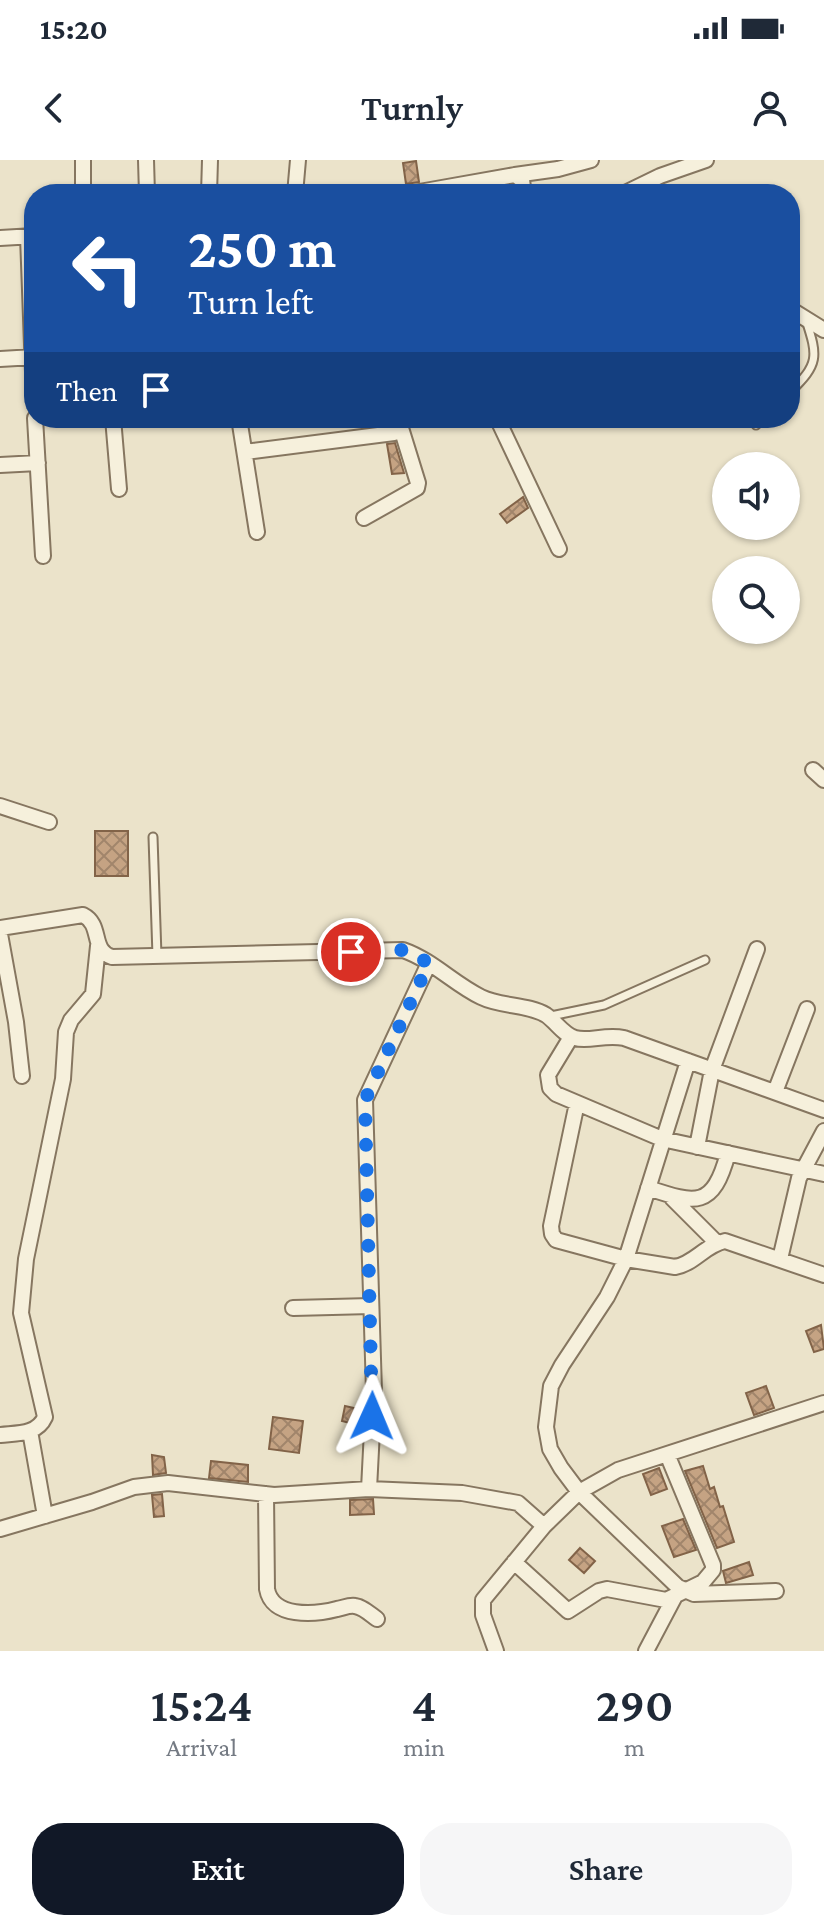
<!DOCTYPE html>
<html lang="en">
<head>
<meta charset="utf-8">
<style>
  :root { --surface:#fff; --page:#f6f6f7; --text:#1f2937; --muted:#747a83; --accent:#111827 }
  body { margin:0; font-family:"Crimson Pro",serif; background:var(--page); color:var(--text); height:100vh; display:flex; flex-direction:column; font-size:30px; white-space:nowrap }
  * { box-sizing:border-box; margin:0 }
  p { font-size:26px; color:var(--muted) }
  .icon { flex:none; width:44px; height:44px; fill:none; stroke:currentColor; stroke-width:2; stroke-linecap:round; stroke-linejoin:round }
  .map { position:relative; height:1491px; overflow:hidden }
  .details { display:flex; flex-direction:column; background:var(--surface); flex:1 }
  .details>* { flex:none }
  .top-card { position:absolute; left:24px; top:24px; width:776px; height:244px; border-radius:32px; box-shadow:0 2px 6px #0004; background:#1a4fa0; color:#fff; overflow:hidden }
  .tools { position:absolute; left:712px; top:292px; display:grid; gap:16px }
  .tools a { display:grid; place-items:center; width:88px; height:88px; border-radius:50%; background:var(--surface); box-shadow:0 2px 6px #0004; font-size:40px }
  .pin { position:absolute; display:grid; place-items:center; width:68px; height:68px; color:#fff; margin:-34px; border:4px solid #fff; border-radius:50%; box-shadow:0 2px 8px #0007 }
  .me { position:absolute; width:88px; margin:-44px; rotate:1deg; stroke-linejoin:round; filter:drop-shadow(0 0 6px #0008) }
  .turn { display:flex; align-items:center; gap:28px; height:168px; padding:0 32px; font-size:36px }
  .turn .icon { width:104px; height:104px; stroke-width:2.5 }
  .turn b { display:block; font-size:56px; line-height:68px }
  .then { display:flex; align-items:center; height:76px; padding:0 32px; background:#0003; gap:16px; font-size:30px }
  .eta { display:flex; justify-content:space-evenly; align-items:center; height:136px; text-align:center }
  .eta b { font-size:48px; font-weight:600; line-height:56px }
  .primary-button { display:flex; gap:16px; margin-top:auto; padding:16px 32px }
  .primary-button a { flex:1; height:92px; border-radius:32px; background:var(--accent); color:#fff; font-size:32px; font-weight:600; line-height:92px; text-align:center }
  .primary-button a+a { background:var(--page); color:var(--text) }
  .status { display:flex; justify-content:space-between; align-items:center; height:56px; padding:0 40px; background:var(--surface); direction:ltr }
  .status svg { height:22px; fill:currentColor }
  header { display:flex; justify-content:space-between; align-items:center; height:104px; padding:0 32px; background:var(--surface); font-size:36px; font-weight:600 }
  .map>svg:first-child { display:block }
  .building { fill:url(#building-cross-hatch); stroke:#826348; stroke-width:2 }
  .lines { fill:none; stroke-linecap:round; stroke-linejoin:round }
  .service-casing { stroke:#867660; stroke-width:11 }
  .minor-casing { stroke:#867660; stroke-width:18 }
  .service { stroke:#f6f0dc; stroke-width:7 }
  .minor { stroke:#f6f0dc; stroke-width:14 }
  .route { stroke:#1a73e8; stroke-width:14; stroke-dasharray:0 25.2 }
</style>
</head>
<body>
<div class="status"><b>15:20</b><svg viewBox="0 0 49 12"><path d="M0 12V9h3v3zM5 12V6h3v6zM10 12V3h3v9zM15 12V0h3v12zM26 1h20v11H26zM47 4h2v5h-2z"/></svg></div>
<header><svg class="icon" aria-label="back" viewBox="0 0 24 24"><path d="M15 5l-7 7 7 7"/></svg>Turnly<svg class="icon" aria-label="person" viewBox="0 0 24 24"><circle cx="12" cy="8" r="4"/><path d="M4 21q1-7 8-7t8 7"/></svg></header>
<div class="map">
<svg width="824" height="1491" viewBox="0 0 824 1491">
  <defs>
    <pattern id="building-cross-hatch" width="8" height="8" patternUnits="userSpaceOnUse" patternTransform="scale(2)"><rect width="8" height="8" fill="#c5a383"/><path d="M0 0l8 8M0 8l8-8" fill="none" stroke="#a1856b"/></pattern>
  </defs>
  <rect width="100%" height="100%" fill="#ebe3ca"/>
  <path class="building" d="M416,1l3,21 -13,2 -3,-21z
    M395,283l9,30 -12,1 -5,-30z
    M523,337l5,11 -21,15 -7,-9z
    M95,671h33v45h-33z
    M821,1165l3,24 -10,3 -8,-21z
    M766,1226l8,22 -20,7 -8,-22z
    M345,1246l18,4 -1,16 -20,-5z
    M273,1257l30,4 -4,32 -30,-4z
    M152,1295l12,2 2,16 -13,2z
    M211,1301l37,4v17l-39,-4z
    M703,1306l7,23 4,-2 6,20 3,-1 11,36 -17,6 -32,-77z
    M659,1308l8,21 -16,6 -8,-21z
    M162,1334l2,22 -10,1 -2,-22z
    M373,1339l1,15 -24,1v-15z
    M683,1359l13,31 -22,7 -12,-31z
    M580,1388l15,13 -11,12 -15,-13z
    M749,1402l4,13 -27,8 -3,-12z"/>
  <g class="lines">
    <defs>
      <path id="service" d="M790,232c29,-28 28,-35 16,-72
        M756,265l7,-7
        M153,677l4,119
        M551,856l53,-11 101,-45"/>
      <path id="minor" d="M83,0v34
        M146,0l1,34
        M515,15l43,-6 33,-9
        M209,34l1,-34
        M295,34l3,-34
        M408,34l107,-19 7,5 2,14
        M623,34l37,-18 46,-16
        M28,76l6,163
        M0,78l34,-2
        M790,149l34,21
        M0,199l34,-2
        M35,258l8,138
        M113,258l6,71
        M239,258l18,114
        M497,258l62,131
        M245,292l149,-19 7,-5 -2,-10
        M0,305l38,-2
        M364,358l53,-30 1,-5 -17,-55
        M813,610l11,10
        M0,646l49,16
        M0,768l83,-13c20,10 7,35 29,42l291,-7c29,10 51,34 78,47 20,10 47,7 65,18 10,7 18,20 29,23 14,4 30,-4 49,0l200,72
        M0,774l16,88 6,54
        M571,877l-23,38 2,13 6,6 106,45 162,35
        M688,901l-62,198 -19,38 -45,68 -11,21 -5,41 4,22 11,19 18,24 99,95 16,7 82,-3
        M775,932l32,-83
        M577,943l-26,123 1,8 4,6 70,19 49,8c19,-3 30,-22 50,-26l99,34
        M697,987l15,-77 45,-121
        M648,1028c48,16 65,21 80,-35
        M672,1038l45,45
        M780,1099l19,-81 25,-47
        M293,1148l78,-2
        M30,1271l15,85
        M0,1275c17,-2 37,0 45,-18l-24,-104 5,-54 37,-180 3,-47 5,-12 22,-26 5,-48
        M369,1329l5,-98 -9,-291 64,-137
        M266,1334l1,95c5,29 47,26 70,20 6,-1 12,-4 18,-3 8,1 15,8 22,13
        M0,1369l92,-27 42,-15 34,-4 106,12 95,-6 93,4 56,10 26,23 35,-34 39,-22 206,-67
        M514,1402l54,49 31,-20 8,-2 59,11 37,-18 10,-12v-5l-46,-111
        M496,1491l-13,-36v-15l61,-74
        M646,1491l28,-53"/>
    </defs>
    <use href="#service" class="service-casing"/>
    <use href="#minor" class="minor-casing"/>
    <use href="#service" class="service"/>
    <use href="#minor" class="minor"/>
  </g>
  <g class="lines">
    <path class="route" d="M351,792l52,-2 26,13 -64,137 7,316"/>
  </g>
</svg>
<div class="tools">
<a><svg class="icon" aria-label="sound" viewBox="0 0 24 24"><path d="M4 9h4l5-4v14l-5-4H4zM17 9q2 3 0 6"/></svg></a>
<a><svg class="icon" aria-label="search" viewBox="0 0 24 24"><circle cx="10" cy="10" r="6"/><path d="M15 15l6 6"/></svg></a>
</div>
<div class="pin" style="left:351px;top:792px;background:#d93025"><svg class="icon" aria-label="arrive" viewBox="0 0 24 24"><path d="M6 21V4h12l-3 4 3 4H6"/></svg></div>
<svg class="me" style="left:372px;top:1256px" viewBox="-20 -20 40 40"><path d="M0-17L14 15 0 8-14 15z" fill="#1a73e8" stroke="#fff" stroke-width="4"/></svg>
<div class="top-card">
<div class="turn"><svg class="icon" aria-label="left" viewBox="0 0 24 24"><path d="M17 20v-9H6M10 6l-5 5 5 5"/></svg><div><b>250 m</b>Turn left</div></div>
<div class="then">Then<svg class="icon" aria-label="arrive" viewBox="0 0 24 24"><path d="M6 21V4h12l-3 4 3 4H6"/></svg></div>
</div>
</div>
<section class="details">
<div class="eta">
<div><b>15:24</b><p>Arrival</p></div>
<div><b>4</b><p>min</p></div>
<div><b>290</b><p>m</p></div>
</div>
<div class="primary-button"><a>Exit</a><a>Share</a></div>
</section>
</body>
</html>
